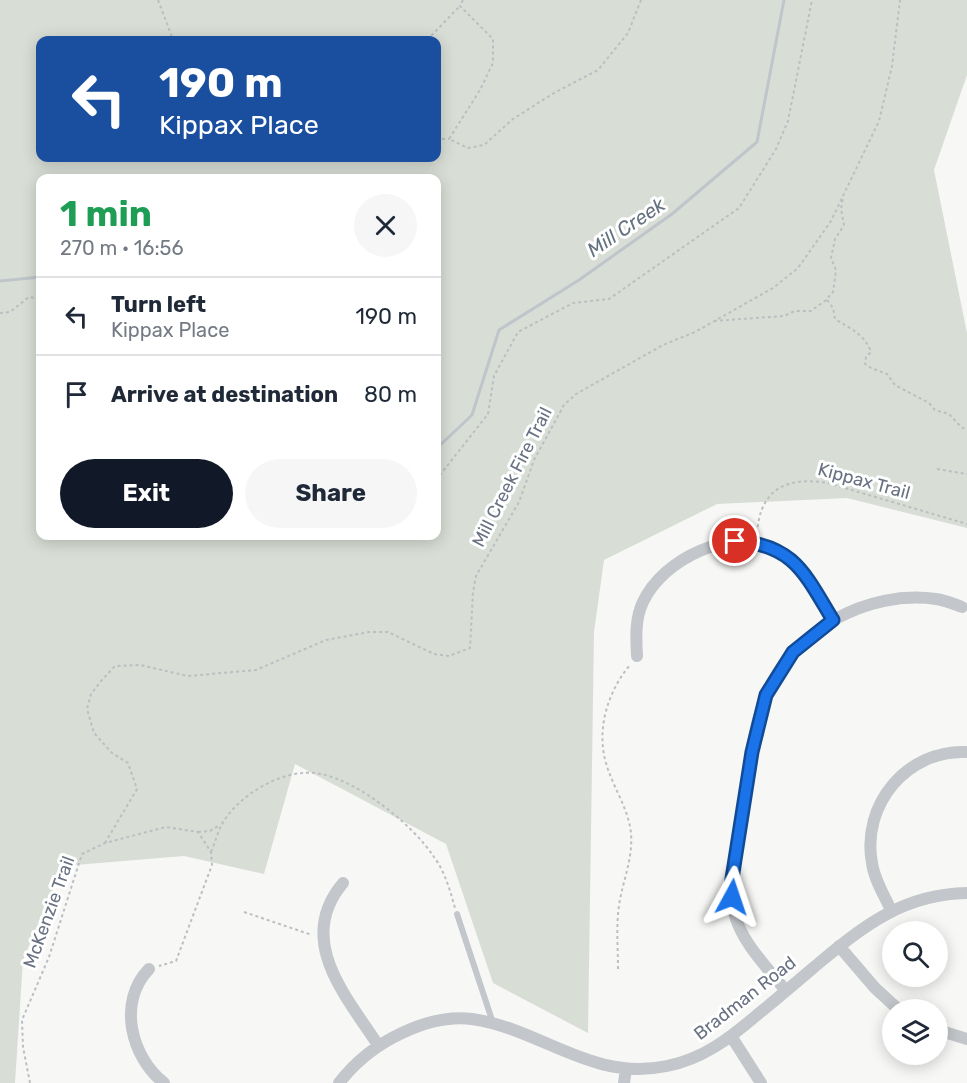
<!DOCTYPE html>
<html lang="en">
<head>
<meta charset="utf-8">
<style>
  :root { --surface:#fff; --page:#f6f6f7; --text:#1f2937; --muted:#747a83; --line:#e0e1e3; --accent:#111827 }
  body { margin:0; font-family:Rubik,sans-serif; background:var(--page); color:var(--text); height:100vh; display:flex; flex-direction:column; font-size:22px; white-space:nowrap }
  * { box-sizing:border-box; margin:0 }
  p { font-size:20px; color:var(--muted) }
  .icon { flex:none; width:33px; height:33px; fill:none; stroke:currentColor; stroke-width:2; stroke-linecap:round; stroke-linejoin:round }
  .map { position:relative; flex:1; overflow:hidden }
  .details { position:absolute; left:36px; top:174px; width:405px; height:366px; display:flex; flex-direction:column; background:var(--surface); border-radius:12px; box-shadow:0 3px 15px #0003 }
  .details>* { flex:none }
  .top-card { position:absolute; left:36px; top:36px; width:405px; height:126px; border-radius:12px; box-shadow:0 3px 15px #0003; background:#1a4fa0; color:#fff; overflow:hidden }
  .controls { position:absolute; left:882px; top:921px; display:grid; gap:12px }
  .controls a { display:grid; place-items:center; width:66px; height:66px; border-radius:50%; background:var(--surface); box-shadow:0 3px 15px #0003; font-size:30px }
  .pin { position:absolute; display:grid; place-items:center; width:51px; height:51px; color:#fff; margin:-26px; border:3px solid #fff; border-radius:50%; box-shadow:0 2px 6px #0007 }
  .me { position:absolute; width:66px; margin:-33px; rotate:5deg; stroke-linejoin:round; filter:drop-shadow(0 0 4px #0008) }
  .turn { display:flex; align-items:center; gap:21px; height:126px; padding:0 24px; font-size:27px }
  .turn .icon { width:78px; height:78px; stroke-width:2.5 }
  .turn b { display:block; font-size:42px; line-height:51px }
  .round { display:grid; place-items:center; flex:none; width:63px; height:63px; border-radius:32px; background:var(--page) }
  .head { display:flex; align-items:center; justify-content:space-between; height:102px; padding:0 24px }
  h1 { font-size:36px; font-weight:700; line-height:45px; color:#1e9e55 }
  .action { display:flex; gap:12px; margin-top:auto; padding:12px 24px }
  .action a { flex:1; height:69px; border-radius:36px; background:var(--accent); color:#fff; font-size:24px; font-weight:700; line-height:69px; text-align:center }
  .action a+a { background:var(--page); color:var(--text) }
  ul { padding:0; list-style:none }
  li { display:flex; align-items:center; gap:18px; height:78px; padding:0 24px; border-top:2px solid var(--line) }
  li div { flex:1 }
  li b { display:block; font-size:22px }
  li em { font-style:normal }
  .map>svg:first-child { display:block }
  .green { fill:#d8ded6; fill-rule:evenodd }
  .lines { fill:none; stroke-linecap:round; stroke-linejoin:round }
  .stream { stroke:#bfc5cb; stroke-width:3 }
  .path { stroke:#bdbec1; stroke-width:2; stroke-dasharray:3 3; stroke-linecap:butt }
  .lane { stroke:#c3c6ca; stroke-width:6 }
  .street { stroke:#c3c6ca; stroke-width:12 }
  .route-casing { stroke:#114b97; stroke-width:15 }
  .route { stroke:#1a73e8; stroke-width:10 }
  .labels { text-anchor:middle; dominant-baseline:central; stroke-width:6; stroke-linejoin:round; paint-order:stroke }
  .street-label { font-size:18px; fill:#697283; stroke:#fff }
  .water-label { font-size:20px; font-style:italic; fill:#64737f; stroke:#fff }
</style>
</head>
<body>
<div class="map">
<svg width="967" height="1083" viewBox="0 0 967 1083">
  <rect width="100%" height="100%" fill="#f7f7f5"/>
  <path class="green" d="M0,0h967v75l-33,95 33,163v195l-120,-30 -130,6 -113,56 -10,72 -6,401 -95,-50 -47,-139 -151,-80 -31,110 -80,-18 -121,10 -40,94 -8,123h-15zM40,40h396v118h-396zM40,178h396v358h-396z"/>
  <g class="lines">
    <path class="stream" d="M0,281l40,-4
      M436,449l36,-34 27,-85 80,-50 93,-66 85,-72 27,-142"/>
    <path class="path" d="M158,0l14,37 4,3
      M463,0l-3,6 33,33v24l-13,27 -31,49 19,9 16,-3 29,-26 41,-26 44,-23 30,-37 13,-33
      M427,40l33,-34
      M436,139h13
      M827,300l6,8 2,11c15,10 29,14 36,33l-5,5 -1,7 6,4 16,6 8,11 34,18 6,7 14,4 12,13 6,3
      M0,313l10,-1 19,-15 11,2
      M714,321l70,-5 11,-5h16l15,-11 7,-8 3,-22 -5,-12 4,-19 9,-14 -3,-16 2,-11
      M937,469l30,5
      M436,480l52,-66 6,-38 24,-44 55,-29 36,-4 130,-91 37,-59 12,-28 24,-121
      M757,533c1,-8 2,-17 5,-24 12,-29 40,-30 66,-26l139,41
      M198,832l12,-1 10,-6
      M105,843l32,-54 -9,-26 -16,-10 -18,-20 -7,-24 4,-15 10,-13 14,-15 25,-1 48,11 68,-6 70,-30 43,-8h19l46,22 15,2 21,-8 3,-56 3,-16 43,-74 15,-42 30,-55 12,-11 87,-49 32,-13 78,-44 25,-20 33,-47 48,-100 13,-55 8,-66
      M211,852c4,-9 6,-18 10,-26 16,-31 65,-60 100,-52 39,8 92,51 113,83 11,15 16,33 21,51
      M244,912l68,23
      M618,969c0,-21 -2,-43 1,-64 4,-25 14,-46 12,-72 -3,-26 -18,-45 -25,-70 -10,-34 2,-72 24,-98
      M30,1083l-7,-36 -1,-27 27,-63 33,-103 23,-11 61,-16 32,5 13,20 1,13 -36,96 -17,5"/>
    <path class="lane" d="M457,914l36,109"/>
    <path class="street" d="M637,656c-1,-18 -2,-38 6,-54 20,-43 88,-76 133,-53 28,15 41,45 57,71
      M343,883c-48,57 3,113 35,162
      M891,910c-7,-15 -17,-31 -19,-47 -11,-58 35,-114 95,-111
      M839,946l36,42 24,22
      M149,969c-32,33 -18,88 15,114
      M786,991c-19,-24 -45,-49 -52,-79 -8,-32 5,-68 9,-100 6,-38 8,-80 23,-116 25,-65 102,-107 170,-97 9,1 18,5 26,8
      M938,1030l29,9
      M731,1036l30,47
      M339,1083c17,-22 37,-38 63,-50 21,-10 47,-17 70,-14 70,10 119,63 195,47 36,-7 63,-28 90,-51 21,-17 42,-35 62,-52 46,-38 85,-69 148,-70
      M624,1083l2,-14"/>
  </g>
  <g class="lines">
    <defs>
      <path id="route" d="M732,897l-1,-12 21,-133 14,-57 27,-43 40,-32c-28,-46 -39,-76 -98,-79"/>
    </defs>
    <use href="#route" class="route-casing"/>
    <use href="#route" class="route"/>
  </g>
  <g class="labels">
    <g class="street-label">
      <text transform="translate(512 477) rotate(-63)">Mill Creek Fire Trail</text>
      <text transform="translate(864 481) rotate(15)">Kippax Trail</text>
      <text transform="translate(49 912) rotate(-70)">McKenzie Trail</text>
      <text transform="translate(745 998) rotate(-38)">Bradman Road</text>
    </g>
    <g class="water-label">
      <text transform="translate(626 227) rotate(-34)">Mill Creek</text>
    </g>
  </g>
</svg>
<div class="controls">
<a><svg class="icon" aria-label="search" viewBox="0 0 24 24"><circle cx="10" cy="10" r="6"/><path d="M15 15l6 6"/></svg></a>
<a><svg class="icon" aria-label="layers" viewBox="0 0 24 24"><path d="M12 4l9 5-9 5-9-5zM3 14l9 5 9-5"/></svg></a>
</div>
<div class="pin" style="left:735px;top:541px;background:#d93025"><svg class="icon" aria-label="arrive" viewBox="0 0 24 24"><path d="M6 21V4h12l-3 4 3 4H6"/></svg></div>
<svg class="me" style="left:732px;top:897px" viewBox="-20 -20 40 40"><path d="M0-17L14 15 0 8-14 15z" fill="#1a73e8" stroke="#fff" stroke-width="4"/></svg>
<div class="top-card">
<div class="turn"><svg class="icon" aria-label="left" viewBox="0 0 24 24"><path d="M17 20v-9H6M10 6l-5 5 5 5"/></svg><div><b>190 m</b>Kippax Place</div></div>
</div>
<section class="details">
<div class="head"><div><h1>1 min</h1><p>270 m · 16:56</p></div><a class="round"><svg class="icon" aria-label="close" viewBox="0 0 24 24"><path d="M6 6l12 12M18 6L6 18"/></svg></a></div>
<ul>
<li><svg class="icon" aria-label="left" viewBox="0 0 24 24"><path d="M17 20v-9H6M10 6l-5 5 5 5"/></svg><div><b>Turn left</b><p>Kippax Place</p></div><em>190 m</em></li>
<li><svg class="icon" aria-label="arrive" viewBox="0 0 24 24"><path d="M6 21V4h12l-3 4 3 4H6"/></svg><div><b>Arrive at destination</b></div><em>80 m</em></li>
</ul>
<div class="action"><a>Exit</a><a>Share</a></div>
</section>
</div>
</body>
</html>
